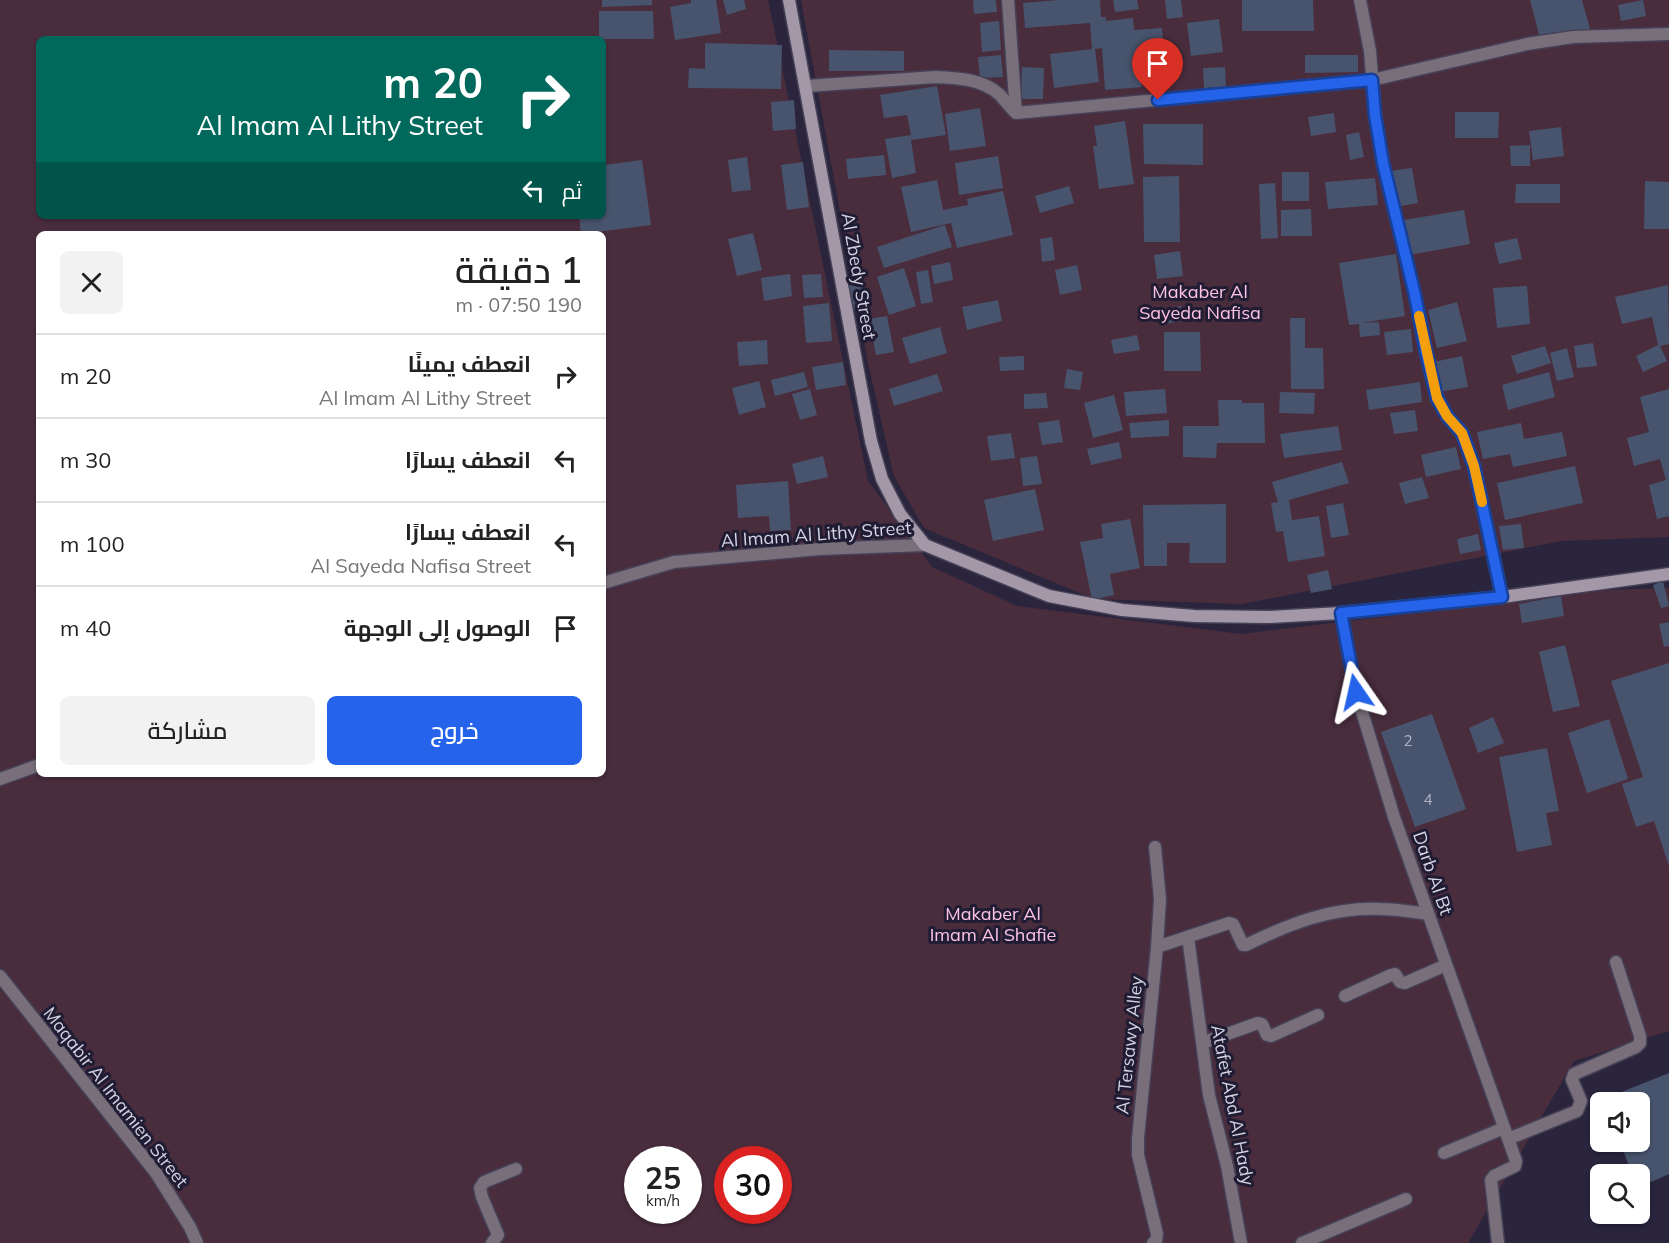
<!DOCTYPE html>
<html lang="ar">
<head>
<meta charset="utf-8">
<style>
  :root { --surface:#fff; --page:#f2f2f2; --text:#222; --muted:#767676; --line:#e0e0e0; --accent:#2563eb }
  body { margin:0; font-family:Mulish,Cairo,sans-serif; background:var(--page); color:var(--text); direction:rtl; height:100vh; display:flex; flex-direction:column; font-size:22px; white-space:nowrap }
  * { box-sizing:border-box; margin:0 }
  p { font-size:20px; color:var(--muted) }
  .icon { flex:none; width:33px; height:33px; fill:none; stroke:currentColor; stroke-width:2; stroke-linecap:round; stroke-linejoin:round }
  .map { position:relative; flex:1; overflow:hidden; direction:ltr }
  .details { position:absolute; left:36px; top:231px; width:570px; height:546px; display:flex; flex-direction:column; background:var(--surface); border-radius:9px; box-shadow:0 2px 4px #0004; direction:rtl }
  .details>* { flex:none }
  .hud { position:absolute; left:36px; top:36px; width:570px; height:183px; border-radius:9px; box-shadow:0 2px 4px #0004; direction:rtl; background:#00695c; color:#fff; overflow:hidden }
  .tools { position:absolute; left:1590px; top:1092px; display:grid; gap:12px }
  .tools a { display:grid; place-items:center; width:60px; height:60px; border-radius:9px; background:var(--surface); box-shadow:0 2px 4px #0004; font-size:30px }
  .speed { position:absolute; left:624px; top:1146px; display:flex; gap:12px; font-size:30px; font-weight:700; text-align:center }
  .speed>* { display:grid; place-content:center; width:78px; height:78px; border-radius:50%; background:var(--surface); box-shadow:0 2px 4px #0004; line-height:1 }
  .speed small { font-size:15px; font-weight:400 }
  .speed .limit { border:9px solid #d22; background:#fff; color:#111 }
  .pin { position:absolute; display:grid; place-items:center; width:51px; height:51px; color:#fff; margin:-62px -26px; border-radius:50% 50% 50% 0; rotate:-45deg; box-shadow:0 0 6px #0007 }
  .pin .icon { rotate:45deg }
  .me { position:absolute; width:66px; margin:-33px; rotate:349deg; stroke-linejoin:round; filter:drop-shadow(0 0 4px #0008) }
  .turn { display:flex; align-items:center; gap:21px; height:126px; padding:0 24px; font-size:27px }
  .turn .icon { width:78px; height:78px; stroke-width:2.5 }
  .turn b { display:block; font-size:42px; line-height:51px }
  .then { display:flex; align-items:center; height:57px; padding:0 24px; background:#0003; gap:12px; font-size:22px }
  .round { display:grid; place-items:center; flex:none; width:63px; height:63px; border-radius:9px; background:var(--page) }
  .summary { display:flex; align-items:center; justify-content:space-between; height:102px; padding:0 24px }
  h1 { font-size:36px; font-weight:600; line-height:45px }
  .button { display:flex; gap:12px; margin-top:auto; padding:12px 24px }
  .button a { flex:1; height:69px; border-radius:9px; background:var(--accent); color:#fff; font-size:24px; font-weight:600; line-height:69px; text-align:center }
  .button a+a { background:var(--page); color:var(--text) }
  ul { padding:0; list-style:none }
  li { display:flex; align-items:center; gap:18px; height:84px; padding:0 24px; border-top:2px solid var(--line) }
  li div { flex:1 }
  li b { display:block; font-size:22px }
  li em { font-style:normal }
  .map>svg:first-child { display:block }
  .green { fill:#492d3d; fill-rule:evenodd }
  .building { fill:#48546d }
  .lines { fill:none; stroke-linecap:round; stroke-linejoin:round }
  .lane-casing { stroke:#454157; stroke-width:15 }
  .street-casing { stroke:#454157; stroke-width:15 }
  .secondary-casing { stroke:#454157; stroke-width:15 }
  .lane { stroke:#786f7a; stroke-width:12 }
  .street { stroke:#786f7a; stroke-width:12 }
  .secondary { stroke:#a497a8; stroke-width:12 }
  .route-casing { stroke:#184099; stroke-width:15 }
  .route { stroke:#2563eb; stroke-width:10 }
  .slow { stroke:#f59e0b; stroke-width:10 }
  .labels { text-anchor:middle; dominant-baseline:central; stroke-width:6; stroke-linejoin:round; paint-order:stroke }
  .number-label { font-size:15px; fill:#b1b3c5 }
  .street-label { font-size:18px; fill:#d4d3e2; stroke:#201c33 }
  .park-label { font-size:18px; fill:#fec2e3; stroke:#201c33 }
</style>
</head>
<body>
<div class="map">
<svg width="1669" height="1243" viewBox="0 0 1669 1243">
  <rect width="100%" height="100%" fill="#2a253d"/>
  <path class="green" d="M0,0h768l100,481 64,86 85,39 224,28 367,-44 61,-2v443l-95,30 -106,182h-1468zM39,39h564v177h-564zM39,234h564v540h-564zM638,1160h50v50h-50zM728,1160h50v50h-50z
    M801,0h868v537l-108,4 -319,63 -148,-5 -170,-71 -30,-52 -26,-113z"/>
  <path class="building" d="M602,0h50v5l-50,2z
    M691,0h25l5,33 -46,7 -5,-33 21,-4z
    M723,0h21l2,9 -19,6z
    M973,0h23l1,12 -23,2z
    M1058,0h42l1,17h5v4l27,-3 1,12 28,-2 4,50 -25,2 1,7 -37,3 -3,-42 -7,1 4,33 -45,6 -4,-34 42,-5 -2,-26 -65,5 -2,-25z
    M1113,0h24l2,9 -24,3z
    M1165,0h16l2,17 -16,2z
    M1242,0h71l1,31h-72z
    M1530,0h52l8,29 -49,13z
    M1643,0l3,16 -25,5 -3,-16z
    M599,11h54l1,28h-55z
    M1219,19l4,33 -32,4 -4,-33z
    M999,21l2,29 -19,2 -2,-29z
    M705,43l77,2 -1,44 -93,-1 1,-20 16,1z
    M829,50l75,1v20h-75z
    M1001,55l2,22 -23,1 -2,-21z
    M1305,55h53v17l-53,1z
    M1022,67l22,1 -1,31h-22z
    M1225,67l1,20 -22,1 -1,-20z
    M937,86l9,49 -35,5 5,33 -24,5 -7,-39 26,-4 -4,-20 -23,3 -4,-23z
    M794,100l2,29 -23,2 -2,-29z
    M980,108l6,38 -36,5 -5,-37z
    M1455,112h44l-1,26h-43z
    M1334,113l2,19 -25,4 -3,-19z
    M1125,121l9,63 -35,5 -6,-43h4l-3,-20z
    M1143,124h60v41l-59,-1z
    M1561,127l3,29 -31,4 -4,-29z
    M1359,132l5,25 -14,3 -4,-25z
    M1530,145v21h-19l-1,-20z
    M884,155l2,20 -38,4 -2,-20z
    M998,156l5,32 -44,7 -4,-32z
    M747,157l4,33 -19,2 -4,-32z
    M642,160l9,65 -70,9 -2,-18h24v-51z
    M803,162l6,45 -22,3 -6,-45z
    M1412,168l6,35 -22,4 -6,-36z
    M1282,172h27v29h-27z
    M1179,176l1,66h-36l-1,-65z
    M1375,178l3,27 -50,4 -3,-27z
    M937,180l6,30 25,-5 -1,-6 36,-8 10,44 -56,13 -6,-25 -40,9 -10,-45z
    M1645,181l24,1v47h-25z
    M1275,183l3,55 -17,1 -2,-55z
    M1516,184h44v19h-45z
    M1069,186l5,17 -34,10 -5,-17z
    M1311,209l1,27h-31v-26z
    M1464,210l6,34 -61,11 -5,-35z
    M945,225l7,22 -68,21 -7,-21z
    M753,233l9,37 -25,6 -9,-37z
    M1052,237l3,23 -13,2 -2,-23z
    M1517,238l5,21 -23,5 -5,-21z
    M1180,251l3,25 -26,3 -3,-24z
    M1396,254l9,62 -44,7 18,-1 1,13 -20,2 -1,-13 -10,1 -10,-62z
    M950,262l3,18 -19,4 -3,-18z
    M1077,265l5,25 -22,5 -5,-25z
    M904,268l12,38 -27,9 -12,-38z
    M928,270l5,32 -12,2 -5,-32z
    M790,274l2,22 -28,5 -3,-23z
    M821,274l2,23 -19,1 -2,-23z
    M863,279l3,29 -14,1 -3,-29z
    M1668,285l1,59 -9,2 7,15 -24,11 -7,-16 22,-11 -6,-28 -30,7 -7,-27z
    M1527,286l3,38 -33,4 -4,-40z
    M998,300l4,21 -35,9 -5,-23z
    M1457,302l10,39 -30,7 -9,-38z
    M829,303l3,38 -26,2 -3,-37z
    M1181,306l3,15 -21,3 -2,-15z
    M887,316l7,36 -18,3 -7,-36z
    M1290,318h15v30h18l1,41h-33z
    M940,327l7,26 -37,11 -8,-26z
    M1411,329l2,23 -26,3 -3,-23z
    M1164,332h36l1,39h-37z
    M1137,335l3,15 -26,4 -3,-14z
    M767,340l1,24 -29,2 -2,-24z
    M1593,343l4,23 -20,2 -3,-22z
    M1545,346l6,17 -34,11 -6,-18z
    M1567,348l7,29 -17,4 -7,-28z
    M1024,356v14l-24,1 -1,-14z
    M1462,356l6,31 -29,5 -6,-30z
    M843,362l3,23 -30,5 -4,-23z
    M1067,369l16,3 -3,18 -16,-2z
    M804,372l4,15 -33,9 -4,-16z
    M1549,372l6,25 -47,13 -6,-25z
    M937,374l6,17 -49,15 -5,-17z
    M759,381l7,26 -27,8 -7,-27z
    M1420,382l2,20 -53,8 -3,-20z
    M810,389l7,26 -17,5 -8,-26z
    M1165,389l2,24 -41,3 -2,-24z
    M1669,389v127l-12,3 -8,-34 17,-5 -6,-21 -26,7 -7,-28 22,-6 -9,-35z
    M1280,392l35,1 -1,21 -35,-1z
    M1046,393l2,15 -24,1v-15z
    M1114,395l9,35 -30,8 -9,-35z
    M1218,400h24v3h22l1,40h-48l-1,15 -33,-1v-31h36z
    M1415,410l3,21 -24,3 -4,-21z
    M1059,420l4,22 -21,3 -4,-22z
    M1169,420v16l-38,2 -2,-15z
    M1521,423l3,16 38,-7 5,24 -54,11 -3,-13 -27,5 -6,-27z
    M1338,426l4,24 -58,8 -4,-24z
    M1011,433l4,25 -24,3 -4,-25z
    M1119,442l3,16 -31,7 -4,-16z
    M1456,447l5,22 -35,8 -5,-22z
    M823,456l5,21 -31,7 -5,-20z
    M1037,456l5,28 -19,2 -3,-28z
    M1342,462l7,21 -60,17 3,20 27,-4 6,40 -37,6 -5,-31 -7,1 -5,-29 7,-1 -6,-20z
    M1575,466l8,37 -78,17 -8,-37z
    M1422,477l7,21 -24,6 -6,-21z
    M788,481l3,49 -21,1 -1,-15 -31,2 -2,-33z
    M1035,489l9,41 -51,11 -9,-41z
    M1343,503l6,32 -18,3 -5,-32z
    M1226,504v59h-37l1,-20h-23v23h-23l-1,-61z
    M1130,519l10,49 -30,6 4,21 -22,5 -12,-58 23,-4 -2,-14z
    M1521,524l3,24 -21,2 -4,-24z
    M1478,534l3,16 -21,4 -3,-15z
    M1328,570l4,19 -21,4 -4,-18z
    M1663,581l6,25 -8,2 -8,-23z
    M1561,596l3,20 -42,7 -3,-19z
    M1669,622v24l-5,1 -5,-23z
    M1565,645l15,61 -27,6 -14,-60z
    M1669,663v203l-15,-45 -18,6 -14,-43 21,-7 -32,-96z
    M1432,714l34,95 -51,18 -34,-95z
    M1493,717l11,26 -26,10 -9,-25z
    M1609,719l19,60 -41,14 -19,-60z
    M1547,748l12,63 -13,2 6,32 -35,7 -18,-95z
    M1669,1073v101l-18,8 -11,-5v-3h-8l-12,-32h20v-40h-27l6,-9z"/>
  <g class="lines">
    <defs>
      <path id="lane" d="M1008,0l8,113
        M1360,0l10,51 5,64 8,48 32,132 11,57 11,46 10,18 15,17 12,33 28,131
        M807,86l128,-9c23,1 48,2 65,18 5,6 10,12 16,18l356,-33 155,-36 46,-7 96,-3"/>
      <path id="street" d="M603,583l71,-21 146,-13 105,-4
        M1341,613l15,79 38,125 122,344 -1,5 -21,10 -3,4 7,63
        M0,779l39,-14
        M1188,937l21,158 18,71 14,77
        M1157,947l72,-24 4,1 10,21h3c43,-21 85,-38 135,-36 15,0 31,3 47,5
        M0,976l156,197 34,54 7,16
        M1345,996l46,-21 4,-1 5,8 5,1 41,-18
        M1202,1043l56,-20 4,1 5,11 4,1 47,-21
        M1508,1139l69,-28 4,-10 -9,-21 2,-6 62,-27 4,-4v-7l-24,-74
        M1444,1153l60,-25
        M492,1243l6,-8 -16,-38 -2,-9 4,-6 32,-13
        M1153,1243l3,-2 1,-7 -19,-79v-17l19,-191 3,-48 -5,-52
        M1302,1243l104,-44"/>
      <path id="secondary" d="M789,0l82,441 11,38 18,35 25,31 124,51 73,14 72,6 74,1 73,-4 161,-16 167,-23"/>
    </defs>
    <use href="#lane" class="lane-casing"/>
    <use href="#street" class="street-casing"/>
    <use href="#secondary" class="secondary-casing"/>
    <use href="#lane" class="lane"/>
    <use href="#street" class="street"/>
    <use href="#secondary" class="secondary"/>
  </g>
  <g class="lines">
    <defs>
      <path id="route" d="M1158,100l214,-20 3,35 8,48 32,132 11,57 11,46 10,18 15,17 12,33 28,131 -161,16 15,79"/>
    </defs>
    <use href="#route" class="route-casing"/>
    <use href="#route" class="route"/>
    <path class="slow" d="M1419,316l18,82 10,18 15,17 12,33 8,36"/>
  </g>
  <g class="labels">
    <g class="number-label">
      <text x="1408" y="740">2</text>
      <text x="1428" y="799">4</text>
    </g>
    <g class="street-label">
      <text transform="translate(859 276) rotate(80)">Al Zbedy Street</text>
      <text transform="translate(816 534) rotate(-4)">Al Imam Al Lithy Street</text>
      <text transform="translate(1433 873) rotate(71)">Darb Al Bt</text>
      <text transform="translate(1129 1045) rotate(-84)">Al Tersawy Alley</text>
      <text transform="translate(116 1097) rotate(52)">Maqabir Al Imamien Street</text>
      <text transform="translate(1233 1105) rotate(79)">Atafet Abd Al Hady</text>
    </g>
    <g class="park-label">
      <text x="1200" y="291">Makaber Al<tspan x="1200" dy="21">Sayeda Nafisa</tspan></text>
      <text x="993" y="913">Makaber Al<tspan x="993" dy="21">Imam Al Shafie</tspan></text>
    </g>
  </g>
</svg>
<div class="tools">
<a><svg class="icon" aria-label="sound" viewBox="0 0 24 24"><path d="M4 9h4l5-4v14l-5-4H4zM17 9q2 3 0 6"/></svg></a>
<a><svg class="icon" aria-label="search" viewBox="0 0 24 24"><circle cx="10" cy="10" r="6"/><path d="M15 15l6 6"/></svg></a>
</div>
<div class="speed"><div>25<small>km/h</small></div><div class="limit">30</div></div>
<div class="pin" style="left:1158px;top:100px;background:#d93025"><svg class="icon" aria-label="arrive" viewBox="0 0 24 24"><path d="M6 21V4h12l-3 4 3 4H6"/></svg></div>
<svg class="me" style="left:1356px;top:692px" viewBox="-20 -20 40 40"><path d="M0-17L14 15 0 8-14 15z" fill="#2563eb" stroke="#fff" stroke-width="4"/></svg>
<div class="hud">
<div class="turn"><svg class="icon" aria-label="right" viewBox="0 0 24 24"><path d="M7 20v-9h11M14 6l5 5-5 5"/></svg><div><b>20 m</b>Al Imam Al Lithy Street</div></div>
<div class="then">ثم<svg class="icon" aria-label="left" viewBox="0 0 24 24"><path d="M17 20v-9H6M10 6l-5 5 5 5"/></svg></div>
</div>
<section class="details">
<div class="summary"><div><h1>1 دقيقة</h1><p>190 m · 07:50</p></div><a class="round"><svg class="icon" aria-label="close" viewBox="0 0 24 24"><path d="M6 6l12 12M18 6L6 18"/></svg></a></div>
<ul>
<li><svg class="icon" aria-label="right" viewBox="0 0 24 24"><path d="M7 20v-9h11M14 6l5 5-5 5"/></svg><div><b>انعطف يمينًا</b><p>Al Imam Al Lithy Street</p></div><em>20 m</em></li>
<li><svg class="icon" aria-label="left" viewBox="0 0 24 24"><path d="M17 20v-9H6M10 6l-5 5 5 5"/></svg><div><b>انعطف يسارًا</b></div><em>30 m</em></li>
<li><svg class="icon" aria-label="left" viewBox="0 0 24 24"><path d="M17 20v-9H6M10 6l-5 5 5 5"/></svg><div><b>انعطف يسارًا</b><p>Al Sayeda Nafisa Street</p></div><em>100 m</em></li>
<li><svg class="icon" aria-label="arrive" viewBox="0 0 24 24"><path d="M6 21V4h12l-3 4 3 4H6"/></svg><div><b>الوصول إلى الوجهة</b></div><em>40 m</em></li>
</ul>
<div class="button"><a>خروج</a><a>مشاركة</a></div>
</section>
</div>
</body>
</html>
